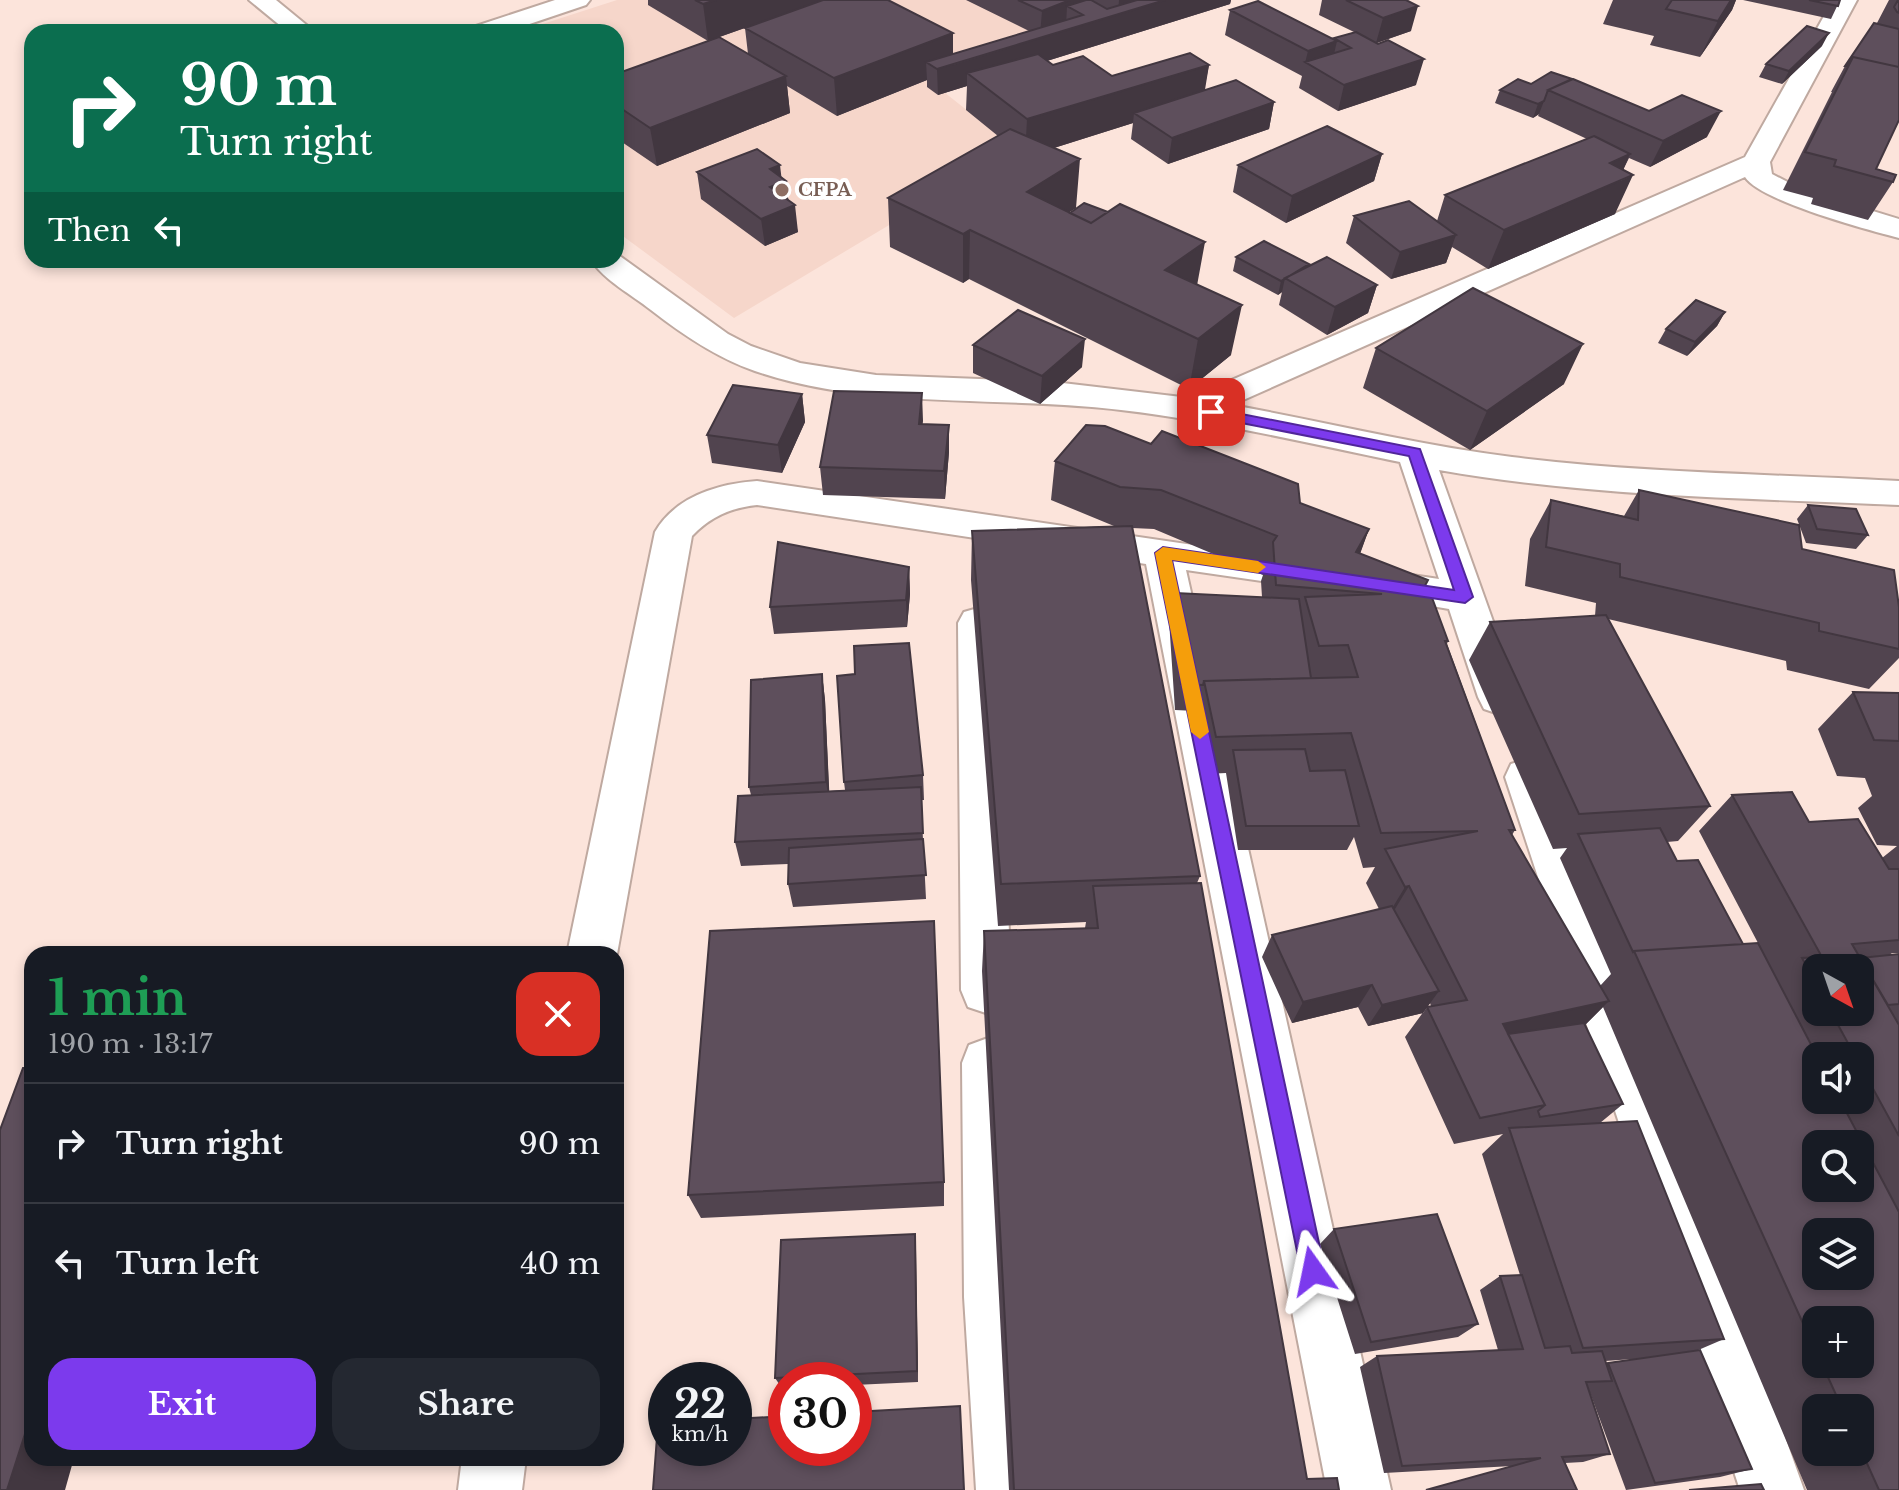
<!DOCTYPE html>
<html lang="en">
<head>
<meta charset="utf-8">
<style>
  :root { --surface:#171b24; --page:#242831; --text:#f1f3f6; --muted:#9ea1a6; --line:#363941; --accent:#7c3aed }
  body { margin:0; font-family:"Libre Baskerville",serif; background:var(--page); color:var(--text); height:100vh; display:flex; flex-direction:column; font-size:30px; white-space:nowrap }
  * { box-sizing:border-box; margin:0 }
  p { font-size:26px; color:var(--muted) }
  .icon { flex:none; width:44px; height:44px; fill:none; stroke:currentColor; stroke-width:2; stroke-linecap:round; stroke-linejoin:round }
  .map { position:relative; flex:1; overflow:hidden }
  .sheet { position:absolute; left:24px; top:946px; width:600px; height:520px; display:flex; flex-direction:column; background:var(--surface); border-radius:24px; box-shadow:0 4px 12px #0003 }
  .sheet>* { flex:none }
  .top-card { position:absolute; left:24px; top:24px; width:600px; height:244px; border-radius:24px; box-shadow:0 4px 12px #0003; background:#0b6e4f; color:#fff; overflow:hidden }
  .needle { width:52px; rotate:140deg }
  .tools { position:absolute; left:1802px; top:954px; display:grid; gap:16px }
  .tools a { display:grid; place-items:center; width:72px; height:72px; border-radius:16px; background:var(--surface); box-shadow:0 4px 12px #0003; font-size:40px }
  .speed { position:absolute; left:648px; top:1362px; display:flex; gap:16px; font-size:40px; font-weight:700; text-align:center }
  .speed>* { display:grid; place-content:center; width:104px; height:104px; border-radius:50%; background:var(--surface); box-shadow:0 4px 12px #0003; line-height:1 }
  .speed small { font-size:20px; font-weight:400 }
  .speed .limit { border:12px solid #d22; background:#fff; color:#111 }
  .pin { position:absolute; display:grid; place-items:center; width:68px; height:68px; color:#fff; margin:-34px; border-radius:16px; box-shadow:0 4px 12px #0006 }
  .me { position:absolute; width:88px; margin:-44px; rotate:348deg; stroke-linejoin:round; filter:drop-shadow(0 0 6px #0008) }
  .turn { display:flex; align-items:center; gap:28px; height:168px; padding:0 24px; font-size:36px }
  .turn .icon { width:104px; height:104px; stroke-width:2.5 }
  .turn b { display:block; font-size:56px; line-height:68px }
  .then { display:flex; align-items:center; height:76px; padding:0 24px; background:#0003; gap:16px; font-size:30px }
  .round { display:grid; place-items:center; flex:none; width:84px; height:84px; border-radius:24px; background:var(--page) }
  .head { display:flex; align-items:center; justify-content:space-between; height:136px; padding:0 24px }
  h1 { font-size:48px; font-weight:800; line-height:60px; color:#1e9e55 }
  .primary-button { display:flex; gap:16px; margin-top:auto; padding:16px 24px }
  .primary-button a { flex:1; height:92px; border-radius:24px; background:var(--accent); color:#fff; font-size:32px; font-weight:800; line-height:92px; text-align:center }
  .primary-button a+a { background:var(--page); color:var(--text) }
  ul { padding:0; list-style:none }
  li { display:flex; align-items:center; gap:24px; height:120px; padding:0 24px; border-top:2px solid var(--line) }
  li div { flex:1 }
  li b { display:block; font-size:30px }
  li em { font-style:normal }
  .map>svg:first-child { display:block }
  .built { fill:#f6d6ca }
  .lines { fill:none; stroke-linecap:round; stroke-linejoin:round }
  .street-casing { stroke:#bfa9a0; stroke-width:4 }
  .street { fill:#fff; fill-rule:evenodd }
  .wall { fill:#51444f; fill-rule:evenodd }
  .shaded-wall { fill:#423740 }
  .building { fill:#5e4f5c; stroke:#423740; stroke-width:2; fill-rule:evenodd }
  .route { fill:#7c3aed; stroke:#51269a; stroke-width:2 }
  .slow { fill:#f59e0b }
  .education-dot { fill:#8d6e63; stroke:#fff; stroke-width:3 }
  .labels { text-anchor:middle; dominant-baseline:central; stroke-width:8; stroke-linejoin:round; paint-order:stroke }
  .far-education-label { font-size:18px; font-weight:bold; fill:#785e54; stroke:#fff; text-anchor:start }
</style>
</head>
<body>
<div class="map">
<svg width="1899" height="1490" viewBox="0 0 1899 1490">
  <rect width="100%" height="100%" fill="#fce4db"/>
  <path class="built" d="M617,0h599l-286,81 86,68 -282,169 -118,-87v-199h-98z"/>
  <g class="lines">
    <defs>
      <path id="street" d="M249,0h27l39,32h-27z
        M555,0h35l-4,5 -80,27h-36l3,-5z
        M1833,0h24l-87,162 2,12 29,15 98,30v19c-31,-8 -139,-37 -154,-61l-513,228c94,17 186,40 280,52 128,16 258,17 387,24v24c-153,-7 -308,-8 -460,-35l81,227 -6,12 -15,5 -15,-5 -6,-12 -29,-88 -99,-17 -6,-10 6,-10 14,-4 75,11 -39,-117c-93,-19 -185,-41 -279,-52 -121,-15 -249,1 -366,-39 -38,-13 -72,-36 -104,-61 -19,-15 -47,-30 -60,-50h25l1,-6 111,80 23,12 49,17 76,12 178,7 136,16 555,-241z
        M757,481l553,81 6,10 -6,10 -14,4 -110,-16 205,920h-64l-181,-926 -389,-59c-26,3 -46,11 -65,31l-75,418h-50l88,-422c21,-36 63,-48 102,-51z
        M978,608l14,4 6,11 13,367 -7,17 -18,6 -18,-6 -7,-17 -3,-367 6,-11z
        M1527,759l16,5 6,13 255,713h-64l-235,-713 6,-13z
        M988,1038l19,7 7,18 10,234 16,193h-64l-12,-193 -2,-234 7,-18z
        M462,1458h64l-4,32h-64z"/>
    </defs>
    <use href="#street" class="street-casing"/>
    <use href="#street" class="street"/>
  </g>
  <path class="wall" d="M648,0h172l133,54 76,-23 -63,-31h265l-1,4 -183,57 6,4 59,11 97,-11 -5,25 70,12 -5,27 -101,35 -37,-25 2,-16 -79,25 22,60 -7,4 128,72 34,71 -42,34 -220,-110 -6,4 -73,-36 -2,-49 110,-62 -32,-26 1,-24 -29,9 -11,-8v-7l-90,36 -50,-30 3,27 -133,53 -41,-28v-64l132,-20 -3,-26 -37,13 -60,-36z
    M1322,0h84l5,31 -34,12 39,42 -78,26 -39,-23 3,-12 -77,-41 5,-25 104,29 20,-7 -35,-17z
    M1613,0h123l-4,10 -32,47 -50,-12 4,-9 -51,-12z
    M1743,0h97l-9,19z
    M1889,0h10v120l-23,49 17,13 -25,38 -57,-16 2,-6 -30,-8 49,-98h-1l14,-26 32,-43z
    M1822,46l-40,38 -23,-7 7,-13z
    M1531,84l176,53 -57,30 -21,-9 -6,12 -8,44 -127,55 -36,-22 -6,16 -55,16 -45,-36 8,-27 83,5 8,-26 142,-56 -49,-23 1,-2 -6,4 -38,-15 5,-13z
    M1382,154l-8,27 -88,42 -53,-31 5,-27z
    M697,172l85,5 16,55 -33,14 -64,-47z
    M1236,257l73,7 -1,2 69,19 -9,28 -41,22 -48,-30 3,-13 -4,3 -45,-24z
    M1725,312l-8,14 -30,30 -29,-13 8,-14z
    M973,345l109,22 -42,37 -67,-31z
    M1376,348l188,36 -94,66 -107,-62z
    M802,394l3,28 -23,51 -70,-10 -5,-28z
    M922,424l27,28 -4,47 -122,-4 -3,-28z
    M1055,461l245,42 69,26 -9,24 62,42 26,46 -1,3 68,186 -3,5 88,151 11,-12 -51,-116 7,-10 -14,1 -84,-189 21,-38 105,-6 1,-13 -71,-17 5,-47 21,-39 73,16 15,-26 163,59 97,58v51l-30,31 -82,-19 -1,-9 -178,-42 102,187 -32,35 -11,1 10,19 66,83 34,35 -78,-148 33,-36 77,27 73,36 15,-12 -20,-1 -19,-37 14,-12 -7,-18 -28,-2 -19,-47 35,-37 46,1v260h-7l-3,2 10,-1v536h-92l-204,-483 -18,18 38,79 -23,19 124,216 -28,12 56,118 -32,8 -94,13 -37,-100 21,64 -27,8 -199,11 -24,-106 17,-11 121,-6 -18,-60 20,-14 20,-1 -38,-121 21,-20 -49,10 -49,-107 22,-30 4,-1 -1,-3 -7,10 -55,13 -10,-19 -66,16 -30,-66 10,-22 107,-26 -13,-26 9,-16 -12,1 -9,-31 -7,13h-109l-12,-77 -20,1 -11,-56 1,-7 -21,-1 -6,-90 6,-27 87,4 -1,-16 2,-6 -109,-46 -22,-1 68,348 -3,7 110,596 32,11h-330l-27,-519 2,-40 101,-3 1,-6 -88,4 -27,-346 1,-49 142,-5 -63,-26zM1816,968l44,44h-44zM1816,1056h44v44h-44zM1816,1320l44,44h-44zM1633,1359l-27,4 -1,-2zM1816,1408h44v44h-44z
    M1808,505l60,30 -12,14 -50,-6 -9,-24z
    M909,567l1,27 -3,33 -133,7 -4,-27z
    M822,674l3,26 4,91 16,-1 -1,-8 79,-7 1,25h-3l5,99 -133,8 -5,-23v-20l-47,2 -6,-24 16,-47 -2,-8z
    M944,1182v24l-243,12 -13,-23z
    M1334,1229l144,95 -20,13 -103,17 -35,-110z
    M915,1234l3,148 -64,3v-5h-68v8h-4l-7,-10z"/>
  <path class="shaded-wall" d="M716,0h104v1l-112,40 -5,-37z
    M1070,0h12l-1,13 -14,-7 -1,20 -26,10 2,-25z
    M1119,0h112l-1,4 -251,78 -12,-9v13l-29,9 -1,-26 -11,-7 1,18 -90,36 -3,-38 119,-45v32l165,-51z
    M1731,0h5l-4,10 -32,47 18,-36z
    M1418,6l-7,25 -35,12 7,-25z
    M1829,33l-7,13 -40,38 7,-13z
    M1337,41l-6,26 -26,-4 3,-12z
    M1424,59l-8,26 -78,26 6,-26z
    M1209,65l-6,37 -69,11 -1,10 -108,34 2,-38z
    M786,76l4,37 -133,53 -7,-38z
    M1544,101l-5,13 -6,4 5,-14z
    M1274,102l-5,27 -101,35 4,-26z
    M1721,111l-14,26 -57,30 13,-26z
    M1382,154l-8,27 -88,42 6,-27z
    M1630,154l-12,28 15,-7 -18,39 -127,55 16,-39 106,-67z
    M1080,159l-4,49 -52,33 3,-49z
    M780,165l2,17 4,-1 3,26 6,-2 3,27 -33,14 -4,-27 9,-50z
    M970,230l-1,49 -6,4v-49z
    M1456,235l-10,28 -55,16 9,-27z
    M1205,242l-9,49 -31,-21z
    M1285,278l-3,14 -4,3 3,-14z
    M1377,285l-9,28 -41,22 8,-28z
    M1242,305l-11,50 -42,34 9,-50z
    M1725,312l-8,14 -30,30 8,-14z
    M1085,339l-3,28 -42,37 2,-28z
    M1583,344l-19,40 -94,66 17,-39z
    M922,393l1,28 -3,30 -1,-27z
    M802,394l3,28 -23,51 -4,-28z
    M949,425v27l-4,47 -1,-28z
    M1369,529l-14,39 1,-16z
    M909,567l1,27 -3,33 -1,-27z
    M822,674l3,26 5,107 -4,-25z
    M1409,886l-20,33 -4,1 20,-33z
    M1372,985l-14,22 -66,16 11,-21z
    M1439,991l-16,22 -55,13 14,-21z
    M1609,1001l-31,31 -69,14 -6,-22z
    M915,1234l1,15 2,133 -1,-11z
    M32,1412v46h42l-9,32h-58z"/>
  <path class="building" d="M695,0h21l-13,4z
    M823,0h65l65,33 -119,45 -89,-50z
    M1018,0h52l-28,11z
    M1086,0h5l16,9 30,-9h28l-228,69 -11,-7 157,-47 -16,-9z
    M1346,0h60l12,6 -35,12z
    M1672,0h59l-13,21 -52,-12z
    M1809,0h31l-2,6z
    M1898,0h1v13l-2,-1 -3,-5z
    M1258,1l79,40 -29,10 -78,-41z
    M1874,23l25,6v38l-46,-10 -6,9h-2z
    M1807,26l22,7 -40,38 -23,-7z
    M1356,32l22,12 10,-4 36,19 -80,26 -39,-23 46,-14 -17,-10z
    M719,37l67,39 -136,52 -34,-23v-31z
    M1190,53l19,12 -182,54 -60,-46 71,-19 15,11 30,-9 29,20z
    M1853,57l46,10v53l-23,49 20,6 -3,7 -59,-16 2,-6 -31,-8z
    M1551,72l21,7 -24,11 -4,11 -6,3 -38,-14 18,-11 13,5z
    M1573,79l76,32 33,-16 39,16 -58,30 -115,-51z
    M1236,80l38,22 -102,36 -38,-25z
    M1327,126l55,28 -90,42 -54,-31z
    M1010,129l70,30 -53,33 64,31 29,-19 85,38 -40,28 77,35 -44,34 -228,-109 -7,4 -75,-36z
    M1594,136l36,18 -20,9 23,12 -129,55 -59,-35z
    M757,149l23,16 -10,4 16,12 -16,6 25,18 -34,14 -64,-47z
    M1409,201l47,34 -56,17 -46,-36z
    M1084,203l24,9 -17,11 -21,-10z
    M1264,241l45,23 -28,17 -45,-24z
    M1327,257l50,28 -42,22 -50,-29z
    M1473,288l110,56 -96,67 -111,-63z
    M1696,300l29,12 -30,30 -29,-13z
    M1018,310l67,29 -43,37 -69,-31z
    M733,385l69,9 -24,51 -71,-10z
    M834,391l88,2 -3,31 30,1 -5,46 -124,-4z
    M1086,425l19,1 46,18 11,-13 136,53 2,19 69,26 -13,23 72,28 -8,15h11l17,46h-3l70,189h-6l100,171 -106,23 42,81 -65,13 -53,-111 40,-7 -58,-114 -4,1 -20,-38 93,-18 -97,2 -30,-100 -135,4 -12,-56 154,-4 -10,-32 -29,1 -14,-49 77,-3 -106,-9 -3,-43 4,-6 -116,-46 -41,-3 -65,-26z
    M1639,490l160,35 3,24 92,21 5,37v42l-80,-18v-8l-199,-46v-13l-74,-17 5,-47 87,20z
    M1808,505l48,4 12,26 -51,-6z
    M1132,526l68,350 -199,8 -29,-353z
    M778,542l131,25 -3,33 -136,7z
    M1175,593l124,6 12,79 -107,3 -1,4 -22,-1z
    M1606,615l104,191 -131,8 -89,-192z
    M909,643l14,132 -79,7 -7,-106 18,-2 -1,-28z
    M822,674l4,108 -77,5 2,-107z
    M1853,692l46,1v48l-25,-1z
    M1305,749l5,22 35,-1 14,56h-113l-13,-76z
    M921,787l2,46 -188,9 3,-46z
    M1792,792l17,30 49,-3 31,50h10v71l-47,4 47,81v111l-39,-71v-9h-5l-24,-44h29v-44h-44v16l-14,-26 20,-1 -90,-162z
    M1660,828l17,33 21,-1 45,84 -109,7 -1,1 -55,-118z
    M923,839l3,36 -138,9 1,-36z
    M1201,883l106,596 30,-1 2,12h-325l-30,-559 114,-3 -5,-42z
    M1392,906l47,85 -57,14 -10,-20 -69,17 -31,-67z
    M934,921l10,261 -256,13 22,-264z
    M1758,943l59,113h-1v44h24l59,112v278h-20l-19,-42v-40h-18l-20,-44h38v-44h-44v32l-182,-401zM1816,1144h44v44h-44zM1816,1232h44v44h-44z
    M1899,954v50l-11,1 -28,-47z
    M1584,1023l39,81 -83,13 -2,-6 7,-6 -37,-71z
    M23,1068h9v344l-25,78h-7v-360z
    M1637,1121l87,218 -141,9 -74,-220z
    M1437,1214l41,110 -107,18 -37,-113z
    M915,1234l2,137 -142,7 6,-138z
    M1522,1275l23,73 25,-2 2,7 30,-2 10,30 -26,1 24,72 -48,3 15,33h-151l115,-32 -139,8 -25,-110 146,-7 -23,-73z
    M1700,1350l52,119 -97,14 -47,-120z
    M960,1406l4,84h-311l5,-66 8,-1v25h68v-29l52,-3v32h68v-36z
    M1761,1484l3,6h-75z"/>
  <path class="route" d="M1211,408l209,41 53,148 -8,6 -293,-43 153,711 -4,9 -8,3 -9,-3 -3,-9 -146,-718 8,-6 291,43 -45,-134 -203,-40 -2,-4z"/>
  <path class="slow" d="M1163,547l95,14 8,6 -8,6 -86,-13 37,172 -9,7 -9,-7 -36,-179z"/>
  <circle class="education-dot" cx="782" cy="190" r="8"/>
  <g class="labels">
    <g class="far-education-label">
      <text x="798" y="190">CFPA</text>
    </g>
  </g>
</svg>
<div class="tools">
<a><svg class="needle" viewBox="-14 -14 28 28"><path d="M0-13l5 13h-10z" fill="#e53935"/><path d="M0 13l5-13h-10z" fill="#9ea1a6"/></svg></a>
<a><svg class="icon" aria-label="sound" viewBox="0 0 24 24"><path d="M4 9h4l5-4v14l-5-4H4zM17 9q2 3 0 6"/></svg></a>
<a><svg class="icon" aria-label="search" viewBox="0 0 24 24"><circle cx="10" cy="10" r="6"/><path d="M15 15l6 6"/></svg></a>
<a><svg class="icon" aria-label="layers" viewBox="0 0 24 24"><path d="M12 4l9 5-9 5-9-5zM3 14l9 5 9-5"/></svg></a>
<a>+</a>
<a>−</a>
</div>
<div class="speed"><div>22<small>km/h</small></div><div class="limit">30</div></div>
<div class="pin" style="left:1211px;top:412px;background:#d93025"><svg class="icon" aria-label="arrive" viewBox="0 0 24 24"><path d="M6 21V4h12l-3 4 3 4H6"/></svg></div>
<svg class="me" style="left:1313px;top:1271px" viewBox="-20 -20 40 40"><path d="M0-17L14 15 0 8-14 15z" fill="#7c3aed" stroke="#fff" stroke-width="4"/></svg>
<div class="top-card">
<div class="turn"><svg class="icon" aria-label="right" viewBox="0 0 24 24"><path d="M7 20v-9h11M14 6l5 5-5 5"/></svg><div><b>90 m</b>Turn right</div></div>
<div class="then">Then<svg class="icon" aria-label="left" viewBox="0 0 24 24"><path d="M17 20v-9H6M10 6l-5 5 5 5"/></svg></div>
</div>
<section class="sheet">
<div class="head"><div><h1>1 min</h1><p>190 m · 13:17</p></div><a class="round" style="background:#d93025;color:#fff"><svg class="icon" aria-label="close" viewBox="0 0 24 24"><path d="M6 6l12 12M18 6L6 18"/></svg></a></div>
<ul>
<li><svg class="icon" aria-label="right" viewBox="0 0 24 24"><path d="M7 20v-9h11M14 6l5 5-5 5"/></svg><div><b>Turn right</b></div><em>90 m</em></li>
<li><svg class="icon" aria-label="left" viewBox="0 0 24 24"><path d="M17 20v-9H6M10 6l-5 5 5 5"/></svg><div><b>Turn left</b></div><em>40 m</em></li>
</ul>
<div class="primary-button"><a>Exit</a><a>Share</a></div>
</section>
</div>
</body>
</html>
